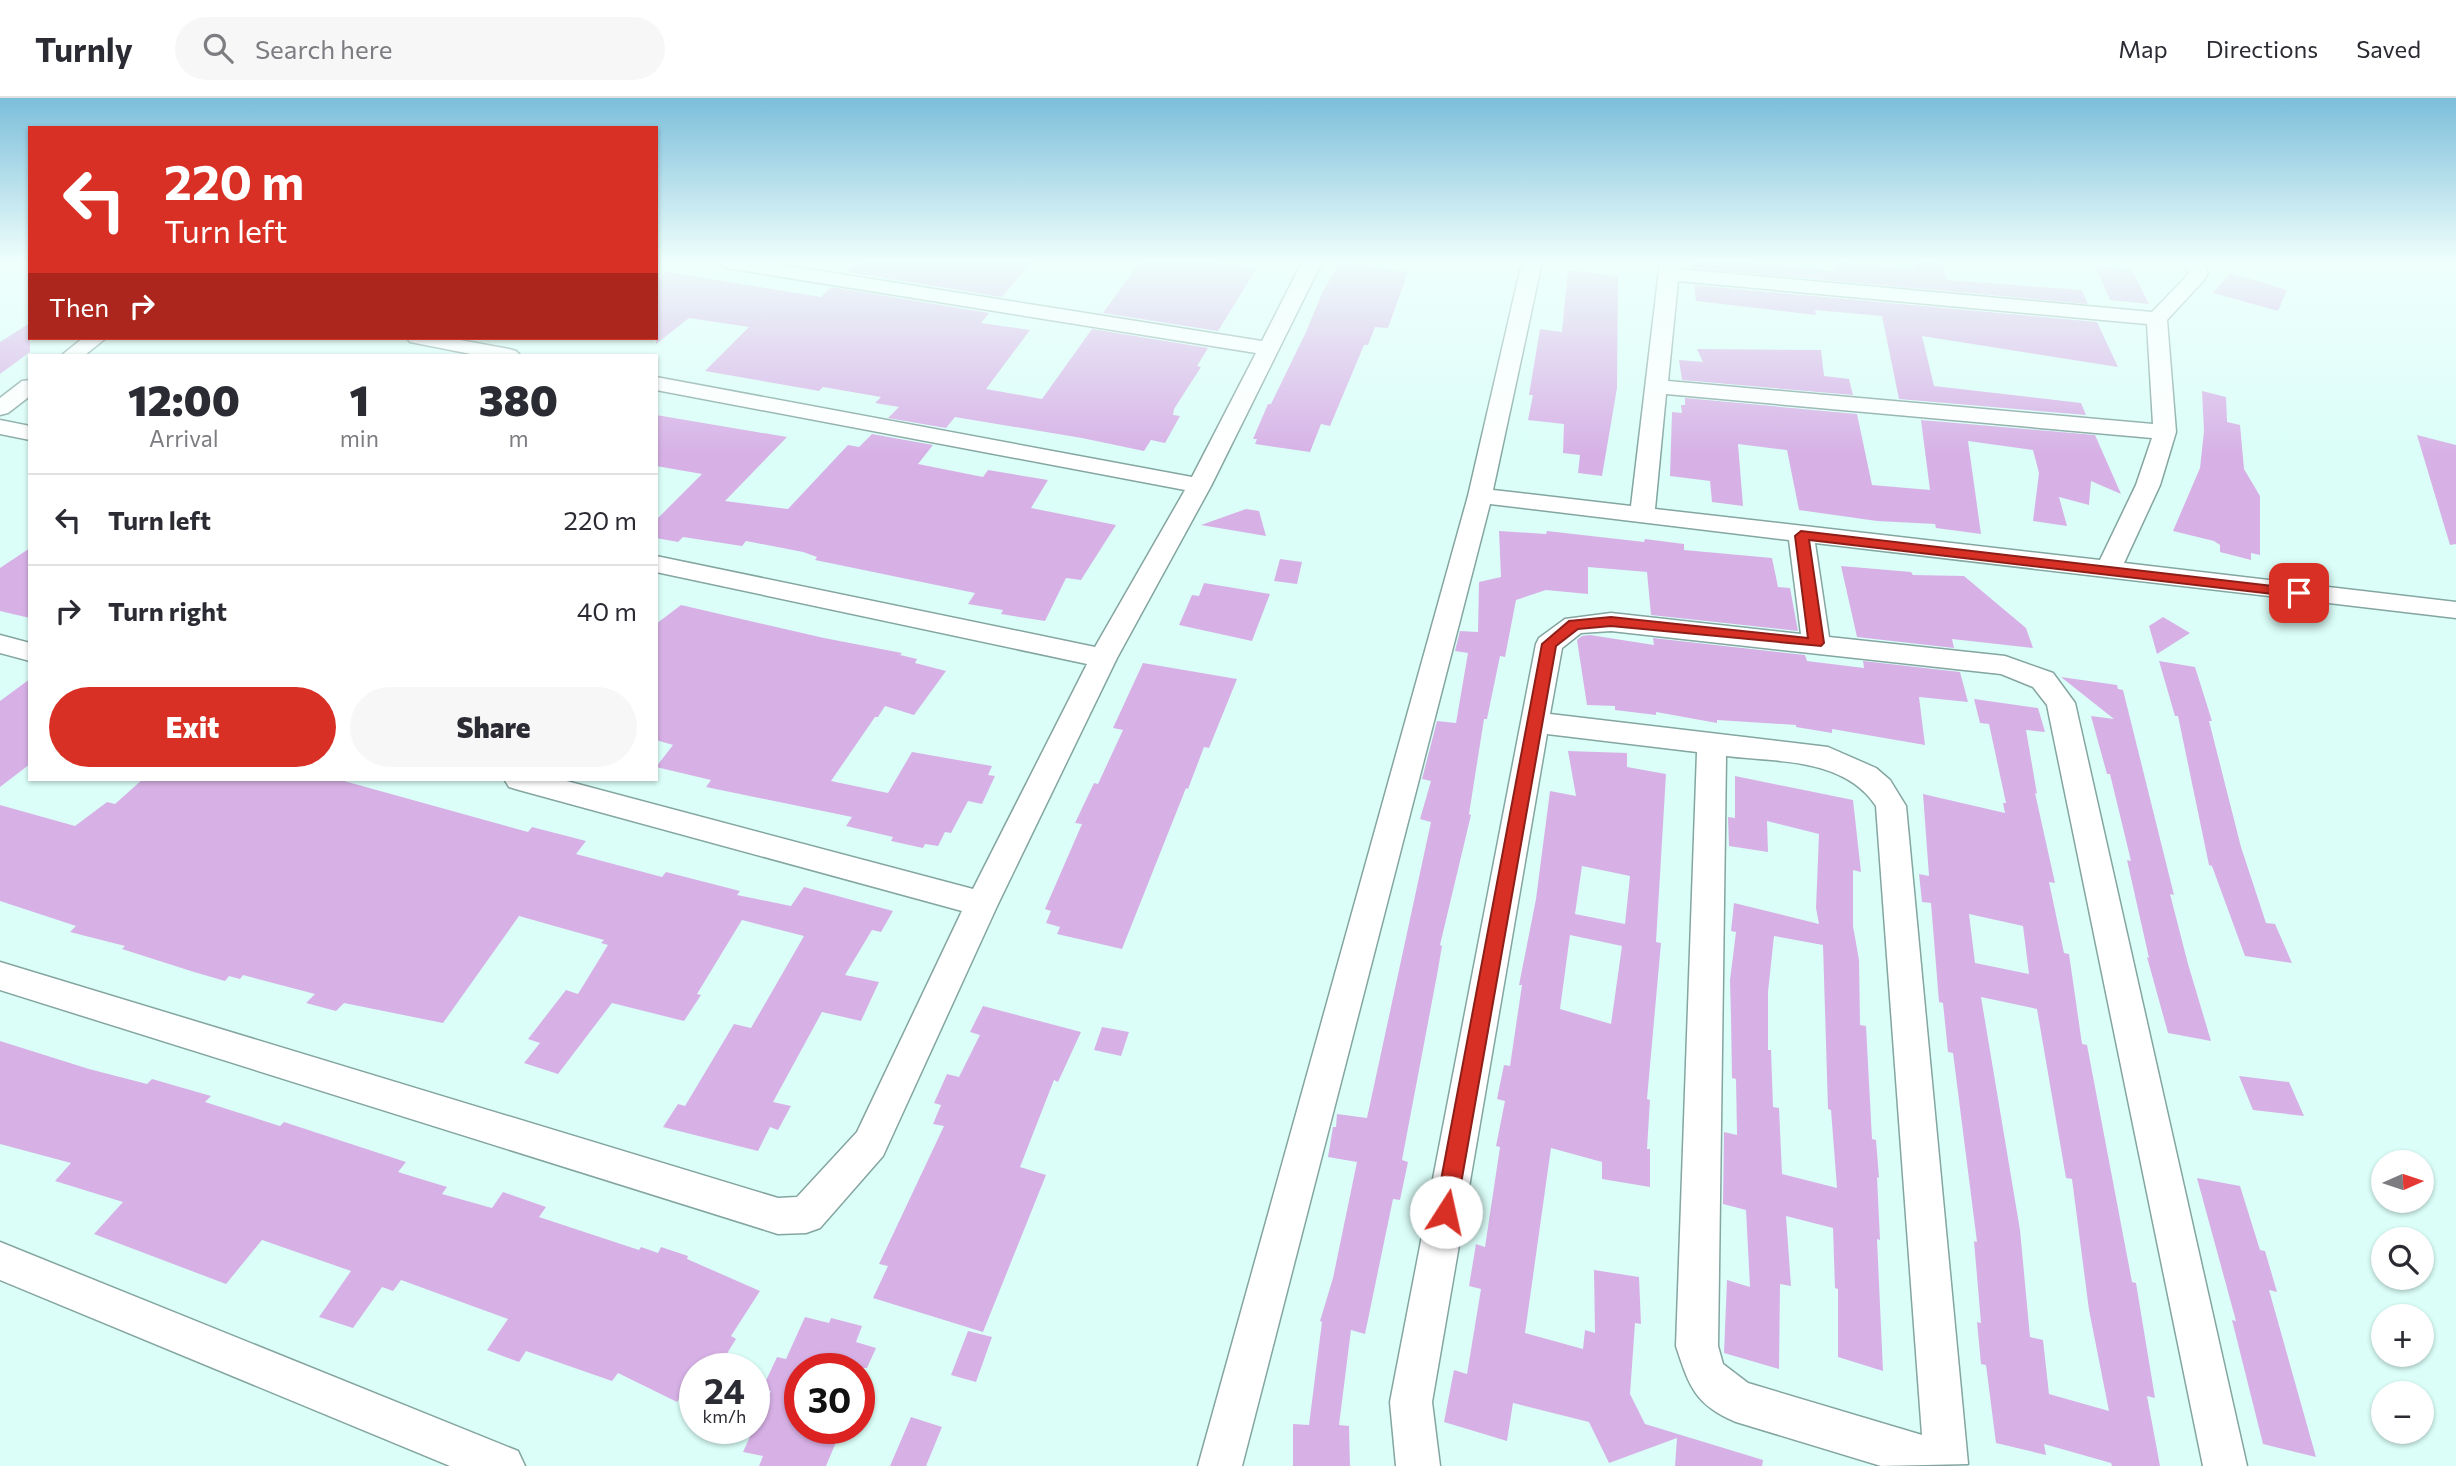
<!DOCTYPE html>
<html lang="en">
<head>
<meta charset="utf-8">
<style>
  :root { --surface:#fff; --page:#f7f7f7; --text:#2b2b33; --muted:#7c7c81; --line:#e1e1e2; --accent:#d93025 }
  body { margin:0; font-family:Commissioner,sans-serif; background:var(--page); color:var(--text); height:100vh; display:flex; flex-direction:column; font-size:26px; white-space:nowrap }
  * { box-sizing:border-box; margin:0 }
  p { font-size:23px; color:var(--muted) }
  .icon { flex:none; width:38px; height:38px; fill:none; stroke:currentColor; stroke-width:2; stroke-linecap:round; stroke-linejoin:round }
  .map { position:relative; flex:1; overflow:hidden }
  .details { position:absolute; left:28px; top:256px; width:630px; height:427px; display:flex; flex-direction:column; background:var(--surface); border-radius:0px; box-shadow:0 2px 5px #0004 }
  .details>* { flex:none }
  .banner { position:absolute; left:28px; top:28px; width:630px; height:214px; border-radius:0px; box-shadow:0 2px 5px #0004; background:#d93025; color:#fff; overflow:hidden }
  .needle { width:46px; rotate:87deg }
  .buttons { position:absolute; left:2371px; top:1052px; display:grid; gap:14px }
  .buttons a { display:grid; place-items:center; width:63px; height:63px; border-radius:50%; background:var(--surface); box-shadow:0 2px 5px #0004; font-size:35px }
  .speed { position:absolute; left:679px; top:1255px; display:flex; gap:14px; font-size:35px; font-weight:700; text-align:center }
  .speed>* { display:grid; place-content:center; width:91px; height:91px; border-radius:50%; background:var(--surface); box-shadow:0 2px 5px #0004; line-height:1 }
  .speed small { font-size:18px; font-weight:400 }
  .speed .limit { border:10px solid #d22; background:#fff; color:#111 }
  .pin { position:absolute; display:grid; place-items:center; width:60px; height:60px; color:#fff; margin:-30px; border-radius:14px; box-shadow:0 4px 10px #0006 }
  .me { position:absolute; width:77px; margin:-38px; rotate:10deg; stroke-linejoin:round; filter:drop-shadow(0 0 5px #0008) }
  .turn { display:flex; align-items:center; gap:24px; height:147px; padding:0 21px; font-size:32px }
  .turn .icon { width:91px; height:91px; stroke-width:2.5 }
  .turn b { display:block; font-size:49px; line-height:60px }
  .then { display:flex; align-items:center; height:66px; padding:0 21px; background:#0003; gap:14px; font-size:26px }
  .eta { display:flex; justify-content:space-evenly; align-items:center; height:119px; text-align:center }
  .eta b { font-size:42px; font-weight:800; line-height:49px }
  .cta { display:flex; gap:14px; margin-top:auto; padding:14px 21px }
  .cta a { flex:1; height:80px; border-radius:42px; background:var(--accent); color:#fff; font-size:28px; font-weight:800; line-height:80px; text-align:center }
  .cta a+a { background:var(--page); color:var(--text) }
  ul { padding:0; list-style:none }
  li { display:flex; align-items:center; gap:21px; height:91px; padding:0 21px; border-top:2px solid var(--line) }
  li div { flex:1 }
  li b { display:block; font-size:26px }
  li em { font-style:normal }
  header { display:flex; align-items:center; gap:42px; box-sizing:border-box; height:98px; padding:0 35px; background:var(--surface); border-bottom:2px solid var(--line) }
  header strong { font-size:33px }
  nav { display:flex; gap:38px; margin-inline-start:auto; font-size:24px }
  .search { width:490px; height:63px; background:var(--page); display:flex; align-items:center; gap:18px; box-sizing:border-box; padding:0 24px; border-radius:38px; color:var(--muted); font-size:26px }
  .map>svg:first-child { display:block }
  .building { fill:#d7b1e6; fill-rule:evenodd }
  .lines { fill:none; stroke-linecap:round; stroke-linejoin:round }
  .minor-casing { stroke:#84a5a0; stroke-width:3 }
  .minor { fill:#fff; fill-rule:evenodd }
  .route { fill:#d93025; stroke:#8d1f18; stroke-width:2 }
</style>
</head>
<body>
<header>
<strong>Turnly</strong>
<div class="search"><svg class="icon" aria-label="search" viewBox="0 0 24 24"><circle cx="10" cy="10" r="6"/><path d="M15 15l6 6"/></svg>Search here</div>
<nav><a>Map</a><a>Directions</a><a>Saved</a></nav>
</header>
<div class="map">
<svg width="2456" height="1368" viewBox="0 0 2456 1368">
  <rect width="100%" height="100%" fill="#dbfef8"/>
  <path class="building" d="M858,164h174l-30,35 -155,-25z
    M1140,164h64l53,6 -39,63 -115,-18z
    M1340,164l68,10 -20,56 -13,-1 -7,18h-4l-34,81 -9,-2 -11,28 -55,-8 2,-5h-4l15,-35h3l35,-72 17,-41z
    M1692,164h54l90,9 -2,-9 81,7 -1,-7h28l5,18 135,10 6,14 -395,-36z
    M2095,168l37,4 17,34 -39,-4z
    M1568,172l50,6 -1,112 -15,88 -24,-3 2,-18 -17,-2 1,-29 -36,-4 5,-25h-4l11,-66 22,3z
    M667,174l154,25 10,-10 158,26 -8,10 49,7 -44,59 56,10 50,-70 116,19 -11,18 4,1 -27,42 -1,6 7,1 -15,27 -14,-3 -7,11 -62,-13 -127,-21 -9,11 -58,-10 11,-11 -24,-4 6,-6 -58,-10 -4,4 -11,-2 -103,-18 44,-44 -60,-9 -33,26v-63z
    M2230,175l57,17 -9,21 -65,-18z
    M1694,187l403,37 21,45 -196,-31 12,50 147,17 5,12 -187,-16 -17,-83 -67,-6 1,5 -120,-14z
    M30,225v29l-30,22v-32z
    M1697,251l124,1 3,26 25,3 4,16 -171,-15 -3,-20 24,2z
    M2202,293l24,6 1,25 13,3 4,44 16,27v59l-9,-2v7l-31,-8v-7l-6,-4 -41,-10 27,-63 4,-37z
    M1685,300l172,16 15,71 58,5 -9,-70 174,15 26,59 -30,-13 -2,24 -30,-8 8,29 -34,-5 6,-48 -6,-23 -65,-9 13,93 -45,-6 -1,-4 -58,-3 -78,-11 -12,-60 -49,-6 5,62 -31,-4 -2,-21 -40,-5 2,-64 10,1 -1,-8h4z
    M656,317l131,22 -62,64 63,8 60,-64 11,2 13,-13 61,11 -15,19 65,13 5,-7 60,10 -17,28 85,17 -35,55 -15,-2 -21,43 -44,-7 2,-4 -35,-6 7,-11 -160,-33 2,-3 -14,-5 -57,-11 -4,5 -59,-9 -5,5 -22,-4v-18l46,-46 -46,-8z
    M2417,337l39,10v99l-6,1z
    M1246,411l13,2 7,25 -65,-11z
    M1499,433l47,3 1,-3 97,11 1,-3 39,5v6l88,8 6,29 12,1 8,43 -147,-16 -4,-43 -59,-5v27l-42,-4 -30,10 -11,57 -5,-1 -13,63h-3l-15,95 2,1 -31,130 2,1 -5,29 -35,185 6,2 -8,38 -7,-1 -28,135 -14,-4 -12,95 10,1 1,40h-57v-42l16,1 13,-103 -2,-1 13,-43 24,-116 -29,-5 5,-30h3l1,-13 30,4 64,-296 -11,-3 11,-38 -9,-2 15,-58 19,2 12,-70 -13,-2 5,-20 18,1 1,-50 22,-5z
    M30,450v70l-30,-7v-43z
    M1280,461l22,3 -5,22 -23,-3z
    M1841,468l70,6 2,3 51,1 62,52 7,20 -81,-9 2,9 -97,-11z
    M1204,485l66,11 -18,47 -73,-16 13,-30 7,1z
    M681,507l143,33 78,15 -2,2 17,4 -2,4 31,8 -32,44 -29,-9 -7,11h-3l-44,64 57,12 24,-41 80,14 -4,9 7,1 -13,28 -14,-3 -17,32 -6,-1 -7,14 -13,-2 -2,4 -32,-7 2,-4 -47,-11 6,-9 -146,-30 5,-7 -55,-13 17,-22 -17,-5v-116z
    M2163,519l27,16 -33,21 -8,-28z
    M1590,537l64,10 -1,-7 152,17 2,6 57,7 -1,-7 97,11 8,30 -49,-5 6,48 -93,-16v4l-36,-6v-2l-79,-5v3l-61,-11v3l-41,-5v-4l-28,-1 -10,-65 5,-4z
    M2159,563l36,6 17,54h-3l32,126 25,76 9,1 17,39 -47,-7 -33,-90 -3,-1 -31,-149h-3z
    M1143,565l94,16 -28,69 -5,-1 -16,42 -2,-1 -64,161 -65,-15 3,-7 -14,-4 5,-12 -6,-2 37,-85 -7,-1 19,-40 4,1 25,-54 -10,-2z
    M2061,579l56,8 1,4 5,1 51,205 -4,-1 18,70 23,77 -43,-8 -21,-76 2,1 -22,-98 4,1 -21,-87h-3l-16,-58 23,3z
    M30,581v85l-30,23v-86z
    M1974,601l64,9 7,24 -19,-2 11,64 -2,-1 20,90 -6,-1 15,71 5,1 13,90 5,1 45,237 4,1 19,115 -8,-2 13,70h-48l-1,-3 -67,-19 2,11 -50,-12 -10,-78 -5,-1 -4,-42 4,1 -7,-82 3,1 -24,-189 -5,-1 -5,-49 -4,-1 -8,-99 -9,-1 -3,-28 10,2 -6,-82 82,19 -2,-10h3l-17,-79 -9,-1zM1969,816l54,12 6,48 -54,-11zM1981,899l56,12 29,169 6,1 17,131 20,101 -60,-17 -6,-54 -13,-3 -10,-107z
    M1568,653l59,2v14l39,7 -10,168 5,1 -14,156 3,1 -3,49h3v38l-48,-8v-17l-51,-14 -26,185 58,16 2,-19 10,3 -1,-63 45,7 2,47 -6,-1 -5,71 15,30 118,36 -1,6h-87l2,-28 -68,25 -20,-41 -76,-19 -6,38 -63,-19 10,-52 13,4 14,-85 -12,-3 7,-42 9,3 15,-100 -4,-1 9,-45 -8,-2 7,-34 6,1 12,-81h-3l17,-86 14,-108 26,5zM1582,768l48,10 -5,48 -50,-10zM1570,837l52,11 -11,78 -51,-15z
    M1735,678l118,24 8,72 -8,-2v56l6,34 1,65 6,1 6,113 4,1 3,38 -2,-1 3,63 -3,-1 6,132 -45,-14v-68l-3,-1 -2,-60 -47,-12 5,70 -11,-2 -1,85 -55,-16 3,-73 23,7 -4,-77 -23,-6 1,-72 13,3 -1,-56 -4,-1 -1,-60 -1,-38 6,-48 -5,-1 3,-28 85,21 -3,-16 3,-74 -52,-13 1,31 -39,-6 -1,-29 7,1zM1774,838l49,9 5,164 3,1 6,78 -55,-14 -3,-66 -6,-1 -2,-57h-3v-58z
    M143,681h194l191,53 4,-5 54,14 -10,13 86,23 4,-5 74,19 -3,4 54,11 13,-19 89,24 -12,21 -9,-2 -27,45 34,7 -18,39 -39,-9 -49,90 18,4 -13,24 -8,-3 -12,24 -95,-24 15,-23 7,2 49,-82 17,4 53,-92 -62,-16 -45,74 4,1 -17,26 -72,-18 -54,71 -34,-11 16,-20 -12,-4 38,-49 12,4 30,-49 -7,-2 3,-3 -85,-24 -76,107 -99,-20 -8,8 -30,-8 9,-9 -72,-19 -3,4 -11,-3 -4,5 -31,-9 -72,-23 3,-3 -55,-14 6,-6 -76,-25v-96l75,21 32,-24 8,2z
    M983,908l98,26 -23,50 -4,-2 -34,87 26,8 -63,157 -110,-34 15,-32 -9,-2 65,-138 -11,-2 8,-19 -7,-2 13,-29 12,3 21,-42 -10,-3z
    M1102,929l27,5 -8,24 -27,-6z
    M0,943l89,28 58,15 5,-5 59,17 -6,6 75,24 4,-4 122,40 -8,10 49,15 -5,7 50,14 11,-16 43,15 -7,10 100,33 2,-3 17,6 3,-6 27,9 -1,3 73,32 -29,45 5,3 -18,29h-23v34l-14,-7 -4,7 -59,-29 -6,8 -86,-30 -7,11 -32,-12 21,-31 -107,-39 -8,11 -11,-4 -29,41 -34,-11 32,-46 -89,-31 -36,44 -132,-50 29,-32 -68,-21 16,-18 -71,-19z
    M2239,978l50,6 15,34 -51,-6z
    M2197,1080l43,8 20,64 5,1 12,41 -8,-2 47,167 -53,-13 -31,-124 4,1z
    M805,1219l24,6 2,-5 31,8 -6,16 20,6 -9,20h-67v60h42l-16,38h-67l4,-10 -20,-4 28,-61 -9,-2 15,-32 9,2z
    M968,1233l24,6 -16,45 -25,-7z
    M911,1319l31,10 -16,39h-36z"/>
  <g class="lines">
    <defs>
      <path id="minor" d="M718,164h46l498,79 40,-79h20l-111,224 -94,172 -119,246 -115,252 -63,72 -14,5 -28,1 -778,-244v-28l778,236 19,-1 60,-65 105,-221 -443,-121 -10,-3 -5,-8h55l414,110 114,-225 -431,-92v-16l439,91 90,-157 -529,-100v-13l536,100 64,-124 -529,-85z
        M1522,164h20l-49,228 138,16 29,-244h20l-1,7 473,43 34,-35 2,-4 -5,-11h20l5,11 -4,7 -37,40 9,112 -16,53 -36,78 332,39v16l-641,-75 14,94 176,19 48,17 22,30 172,763h-44l-156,-761 -14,-18 -32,-13 -390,-43 -30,2 -19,15 -12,66 278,33 48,21 14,12 16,26 62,658 -87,2 -145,-44c-41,-17 -47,-36 -60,-76l21,-594 -150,-18 -115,668 8,64h-44l-6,-64 146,-758 3,-6 26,-19 46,-6 190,21 -12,-94 -299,-36 -248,962h-44l270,-970zM1678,183l469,43 6,100 -485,-43zM1666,296l486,44 -16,47 -36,75 -445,-51zM1726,658c52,6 118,2 150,50l46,629 -174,-52 -25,-19 -5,-18z
        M83,240h23l-21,17h-23z
        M407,240h42l60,11 7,2 4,4h-44l-66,-13z
        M30,282v16l-22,17 -8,2v-17l22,-17z
        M0,322l30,6v14l-30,-6z
        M0,537l30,8v18l-30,-8z
        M0,1144l518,209 7,15h-75l-450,-186z"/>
    </defs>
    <use href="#minor" class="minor-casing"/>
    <use href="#minor" class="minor"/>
  </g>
  <linearGradient id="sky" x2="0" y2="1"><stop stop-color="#7cbeda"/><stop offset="0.46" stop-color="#effffc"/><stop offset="1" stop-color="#effffc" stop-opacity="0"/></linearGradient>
  <rect width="2456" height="356" fill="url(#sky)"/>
  <path class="route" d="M1801,433l498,58 7,4 -7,4 -490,-57 15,103 -3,3 -210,-20 -33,3 -22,17 -100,566 -3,7 -7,2 -8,-2 -3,-7 107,-568 27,-23 42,-4 197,21 -13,-102z"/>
</svg>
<div class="buttons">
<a><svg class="needle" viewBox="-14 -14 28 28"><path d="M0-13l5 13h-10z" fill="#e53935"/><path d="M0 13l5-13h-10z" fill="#7c7c81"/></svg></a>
<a><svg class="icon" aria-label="search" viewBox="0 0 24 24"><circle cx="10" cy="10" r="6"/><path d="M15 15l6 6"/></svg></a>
<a>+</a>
<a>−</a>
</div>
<div class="speed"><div>24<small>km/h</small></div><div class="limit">30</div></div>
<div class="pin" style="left:2299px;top:495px;background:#d93025"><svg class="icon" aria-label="arrive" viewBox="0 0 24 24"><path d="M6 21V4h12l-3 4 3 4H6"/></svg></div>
<svg class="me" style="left:1446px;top:1114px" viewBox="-20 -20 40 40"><circle r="19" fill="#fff"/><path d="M0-13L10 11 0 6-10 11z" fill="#d93025"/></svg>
<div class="banner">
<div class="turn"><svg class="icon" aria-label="left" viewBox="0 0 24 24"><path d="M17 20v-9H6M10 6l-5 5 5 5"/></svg><div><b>220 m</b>Turn left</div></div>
<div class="then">Then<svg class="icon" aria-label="right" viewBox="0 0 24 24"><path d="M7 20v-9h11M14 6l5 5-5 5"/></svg></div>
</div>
<section class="details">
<div class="eta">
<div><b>12:00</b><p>Arrival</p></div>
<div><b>1</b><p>min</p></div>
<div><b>380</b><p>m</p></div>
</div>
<ul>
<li><svg class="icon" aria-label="left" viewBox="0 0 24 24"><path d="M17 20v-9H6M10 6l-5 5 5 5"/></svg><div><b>Turn left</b></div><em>220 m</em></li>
<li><svg class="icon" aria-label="right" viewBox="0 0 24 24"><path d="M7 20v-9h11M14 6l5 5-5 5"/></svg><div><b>Turn right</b></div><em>40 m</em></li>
</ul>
<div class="cta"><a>Exit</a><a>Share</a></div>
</section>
</div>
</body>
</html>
